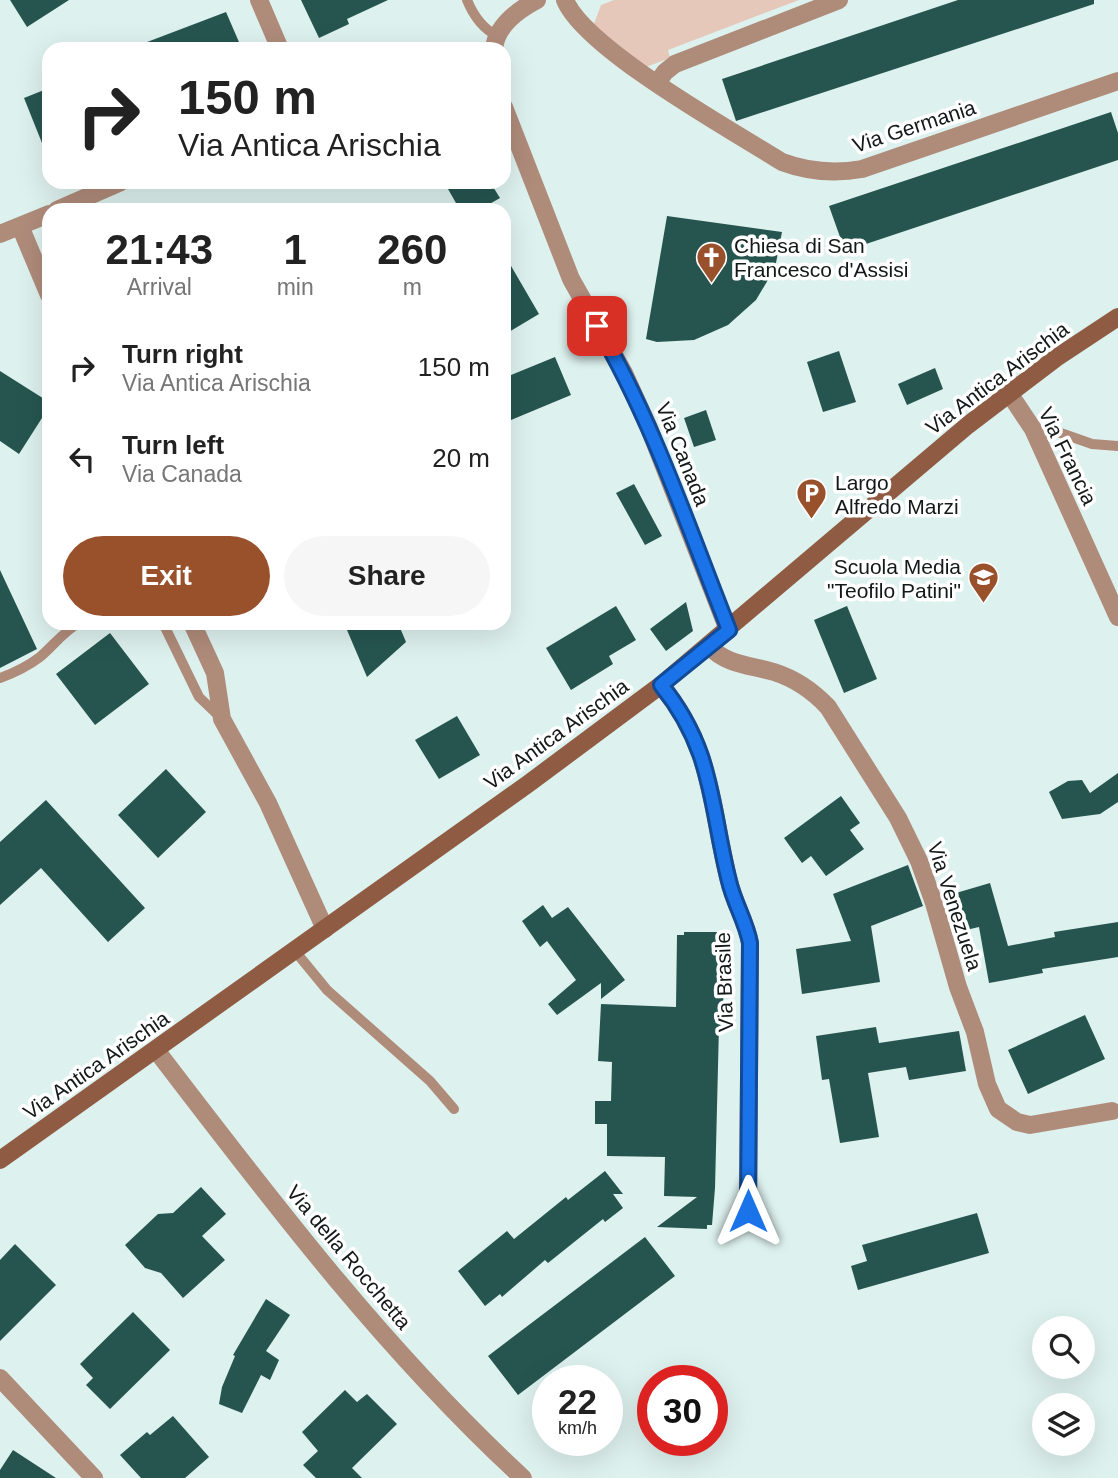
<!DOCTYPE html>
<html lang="en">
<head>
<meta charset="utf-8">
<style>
  :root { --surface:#fff; --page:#f6f6f6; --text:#222; --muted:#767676; --accent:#99512c }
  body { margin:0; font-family:Helvetica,sans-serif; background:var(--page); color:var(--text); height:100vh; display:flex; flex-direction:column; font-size:26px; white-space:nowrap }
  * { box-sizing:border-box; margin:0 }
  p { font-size:23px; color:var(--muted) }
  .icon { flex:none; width:38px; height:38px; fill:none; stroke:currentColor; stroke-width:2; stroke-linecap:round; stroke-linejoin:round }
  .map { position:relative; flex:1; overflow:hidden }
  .details { position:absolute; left:42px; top:203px; width:469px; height:427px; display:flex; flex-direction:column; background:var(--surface); border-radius:21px; box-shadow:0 7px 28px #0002 }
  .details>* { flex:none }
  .hud { position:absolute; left:42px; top:42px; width:469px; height:147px; border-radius:21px; box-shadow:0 7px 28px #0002; background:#fff; color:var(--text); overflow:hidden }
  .fabs { position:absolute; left:1032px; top:1316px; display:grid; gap:14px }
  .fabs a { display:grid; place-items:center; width:63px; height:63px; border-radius:50%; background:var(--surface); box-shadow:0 7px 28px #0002; font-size:35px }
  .speed { position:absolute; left:532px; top:1365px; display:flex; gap:14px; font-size:35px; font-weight:700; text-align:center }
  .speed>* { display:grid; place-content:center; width:91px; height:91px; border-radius:50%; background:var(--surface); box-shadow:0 7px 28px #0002; line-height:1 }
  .speed small { font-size:18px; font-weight:400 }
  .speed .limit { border:10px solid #d22; background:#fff; color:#111 }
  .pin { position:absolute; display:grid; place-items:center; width:60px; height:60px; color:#fff; margin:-30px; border-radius:14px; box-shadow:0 4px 10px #0006 }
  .me { position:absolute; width:77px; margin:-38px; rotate:0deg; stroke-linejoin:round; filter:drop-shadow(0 0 5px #0008) }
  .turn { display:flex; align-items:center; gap:24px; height:147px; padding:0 21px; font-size:32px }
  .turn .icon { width:91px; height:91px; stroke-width:2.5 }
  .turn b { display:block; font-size:49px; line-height:60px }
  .eta { display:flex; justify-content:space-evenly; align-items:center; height:119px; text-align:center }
  .eta b { font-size:42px; font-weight:800; line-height:49px }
  .button { display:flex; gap:14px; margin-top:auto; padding:14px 21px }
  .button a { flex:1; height:80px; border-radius:42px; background:var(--accent); color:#fff; font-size:28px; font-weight:800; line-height:80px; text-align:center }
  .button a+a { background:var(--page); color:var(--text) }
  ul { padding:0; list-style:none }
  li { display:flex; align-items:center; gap:21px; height:91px; padding:0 21px }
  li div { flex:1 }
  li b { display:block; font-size:26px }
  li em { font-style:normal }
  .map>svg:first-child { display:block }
  .green { fill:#e5c8ba }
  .building { fill:#265550 }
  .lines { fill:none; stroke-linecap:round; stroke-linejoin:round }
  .service { stroke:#af8b7a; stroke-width:10 }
  .minor { stroke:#af8b7a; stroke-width:18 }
  .secondary { stroke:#8f5c43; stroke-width:18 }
  .route-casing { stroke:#114b97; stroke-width:18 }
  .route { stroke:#1a73e8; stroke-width:12 }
  .labels { text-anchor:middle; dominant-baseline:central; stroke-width:7; stroke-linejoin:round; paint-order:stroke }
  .street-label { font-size:21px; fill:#121918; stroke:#fff }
  .poi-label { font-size:21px; fill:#121918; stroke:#fff; text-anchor:start }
</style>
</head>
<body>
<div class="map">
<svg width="1118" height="1478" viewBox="0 0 1118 1478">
  <rect width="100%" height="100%" fill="#ddf1ee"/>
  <path class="green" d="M614,0h185l-131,50 2,8 -24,9 -55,-35 10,-27z"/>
  <path class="building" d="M10,0h59l-42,27z
    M301,0h87l-41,19 2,5 -30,14z
    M958,0h136v4l-358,117 -14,-42z
    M226,12l16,37h-108v-2z
    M49,88v69l-1,1 -24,-60z
    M1111,112l7,21v27l-273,91 -16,-45z
    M444,182h46l10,16 -21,12h-19z
    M667,216l115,16 -7,36 -19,32 -28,25 -34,15 -37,2 -11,-3z
    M504,254l35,60 -35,21z
    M839,351l17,51 -33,10 -16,-50z
    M555,357l16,38 -67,28v-45z
    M935,368l8,21 -36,16 -9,-21z
    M0,371l49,31v5l-30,47 -19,-13z
    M706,410l10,30 -22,7 -10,-29z
    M634,484l28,52 -17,9 -29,-52z
    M0,570l37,79 -37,19z
    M686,602l7,29 -27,20 -16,-22z
    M616,606l20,34 -27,16 4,8 -42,26 -25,-42z
    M847,606l30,73 -33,14 -30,-73z
    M344,623h54l8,19 -39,35z
    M110,633l39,51 -54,41 -39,-51z
    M457,716l23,39 -41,24 -24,-39z
    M166,769l40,43 -48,46 -40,-43z
    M1118,773v29l-18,12 -38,5 -13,-27 19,-11 14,-1 8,13z
    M841,796l19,27 -10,7 14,19 -38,27 -15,-20 -9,7 -18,-25z
    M46,800l99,108 -37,34 -67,-74 -41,37v-63z
    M908,865l15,41 -52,20 9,56 -78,12 -6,-45 55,-8 -18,-47z
    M990,883l18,63 47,-9 -1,-5 64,-10v35l-76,12 1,4 -54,10 -10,-56 -13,3 -10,-37z
    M543,905l9,13 16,-11 57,73 -24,19v-16l-44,32 -9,-11 28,-24 -29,-39 -7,6 -18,-26z
    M684,932h34v9h6l-1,85h-4l-4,162 -3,37h-5v4l-50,-2 40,-30 -33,-1 1,-39 -58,-1v-32h-12v-23h16l1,-39 -14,-1 3,-57 75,3 1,-72h7z
    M1085,1015l20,44 -77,35 -20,-44z
    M876,1027l3,16 80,-12 7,40 -57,9 -3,-13 -38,6 11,64 -39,6 -11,-64 -7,1 -6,-44z
    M605,1171l18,23h-10l10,14 -18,14 -2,-3 -55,44 -3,-3 -43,37 -2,-3 -15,12 -27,-35 49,-40 7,8 52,-42 2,3z
    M201,1187l25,27 -24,22 23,24 -42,38 -22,-25 -16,-5 -20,-23 33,-31 15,-1z
    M977,1213l12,40 -131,37 -7,-24 16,-5 -5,-16z
    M645,1237l30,39 -157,119 -30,-39z
    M15,1244l41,41 -56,56v-81z
    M266,1299l24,16 -24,36 13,9 -9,20 -9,-5 -19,38 -23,-9 3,-17 13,-31 -2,-1z
    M133,1312l37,38 -60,59 -24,-24 7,-7 -13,-14z
    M345,1390l12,12 10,-8 30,30 -45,44 10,10h-46l-13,-13 15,-14 -16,-19z
    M173,1416l36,41 -24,21h-44l-21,-23 27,-23 3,3z
    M13,1450l43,28h-56v-8z"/>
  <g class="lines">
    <path class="service" d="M467,0c6,15 15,28 30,36
      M1037,437l21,-5 34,12 26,2
      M163,623l36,74 21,20
      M0,678c14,-5 28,-12 40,-21 14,-12 23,-25 39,-34
      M295,951l32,39 103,91 24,28"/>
    <path class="minor" d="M259,0l21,49
      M565,0c20,49 168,131 217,162 27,10 52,12 80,7l256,-88
      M494,49c2,-23 24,-39 43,-49
      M657,83l8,-11 10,-8 164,-64
      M504,107l67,172 53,94 25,55 79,202
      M57,210l64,-28
      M20,226l29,69
      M0,234l49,-20
      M1009,393l24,36 85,188
      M192,623l23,50 7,46 46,84 57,126
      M709,646c17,19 42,19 65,26 22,7 38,18 54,35l70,111 21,43 15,42 24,84 17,45 12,52 11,25 19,13 13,3 82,-14
      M661,685c53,65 49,121 68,196 5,22 17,40 21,62l-2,268
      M156,1050c114,149 228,300 367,428
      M0,1378l94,100"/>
    <path class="secondary" d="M0,1160l528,-376 133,-99 307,-260 88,-67 62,-41"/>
  </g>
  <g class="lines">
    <defs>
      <path id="route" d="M597,326c56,95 91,201 132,304l-68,55c53,65 49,121 68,196 5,22 17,40 21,62l-2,268"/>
    </defs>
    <use href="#route" class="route-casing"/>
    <use href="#route" class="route"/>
  </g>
  <defs>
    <symbol id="church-pin" viewBox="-11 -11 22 30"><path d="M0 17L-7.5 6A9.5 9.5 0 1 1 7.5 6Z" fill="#99512c" stroke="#fff"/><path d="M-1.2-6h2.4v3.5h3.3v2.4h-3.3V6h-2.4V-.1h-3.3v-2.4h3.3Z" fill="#fff"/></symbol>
    <symbol id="parking-pin" viewBox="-11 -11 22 30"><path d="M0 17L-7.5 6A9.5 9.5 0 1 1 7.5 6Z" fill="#99512c" stroke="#fff"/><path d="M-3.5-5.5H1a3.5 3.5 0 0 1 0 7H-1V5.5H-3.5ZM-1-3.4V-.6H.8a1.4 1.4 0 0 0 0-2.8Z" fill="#fff"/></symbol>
    <symbol id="school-pin" viewBox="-11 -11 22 30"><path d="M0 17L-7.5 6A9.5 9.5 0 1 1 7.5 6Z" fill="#99512c" stroke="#fff"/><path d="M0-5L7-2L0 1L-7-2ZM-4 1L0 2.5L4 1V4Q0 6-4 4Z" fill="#fff"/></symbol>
  </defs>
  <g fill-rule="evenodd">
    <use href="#church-pin" x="694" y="240" width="35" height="47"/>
    <use href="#parking-pin" x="794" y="476" width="35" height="47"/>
    <use href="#school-pin" x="966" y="560" width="35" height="47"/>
  </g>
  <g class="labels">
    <g class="street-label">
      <text transform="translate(914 126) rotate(-18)">Via Germania</text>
      <text transform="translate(997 378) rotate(-37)">Via Antica Arischia</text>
      <text transform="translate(683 454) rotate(68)">Via Canada</text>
      <text transform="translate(1068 456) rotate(64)">Via Francia</text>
      <text transform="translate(556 734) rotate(-36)">Via Antica Arischia</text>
      <text transform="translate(955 906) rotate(72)">Via Venezuela</text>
      <text transform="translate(724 982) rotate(-92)">Via Brasile</text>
      <text transform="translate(96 1065) rotate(-35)">Via Antica Arischia</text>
      <text transform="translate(349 1257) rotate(50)">Via della Rocchetta</text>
    </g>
    <g class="poi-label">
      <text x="734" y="245">Chiesa di San<tspan x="734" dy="24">Francesco d'Assisi</tspan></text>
      <text x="835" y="482">Largo<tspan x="835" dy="24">Alfredo Marzi</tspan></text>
      <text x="961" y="566" text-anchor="end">Scuola Media<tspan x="961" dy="24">"Teofilo Patini"</tspan></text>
    </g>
  </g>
</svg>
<div class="fabs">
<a><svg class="icon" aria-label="search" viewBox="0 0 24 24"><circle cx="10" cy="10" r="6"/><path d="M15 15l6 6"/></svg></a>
<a><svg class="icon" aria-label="layers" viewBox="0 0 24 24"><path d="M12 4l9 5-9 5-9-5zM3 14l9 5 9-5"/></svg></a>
</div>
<div class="speed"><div>22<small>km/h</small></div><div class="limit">30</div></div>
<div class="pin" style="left:597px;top:326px;background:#d93025"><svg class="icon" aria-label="arrive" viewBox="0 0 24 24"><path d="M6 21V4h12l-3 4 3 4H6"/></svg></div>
<svg class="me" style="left:748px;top:1211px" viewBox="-20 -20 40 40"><path d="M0-17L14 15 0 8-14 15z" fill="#1a73e8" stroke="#fff" stroke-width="4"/></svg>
<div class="hud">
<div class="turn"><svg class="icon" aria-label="right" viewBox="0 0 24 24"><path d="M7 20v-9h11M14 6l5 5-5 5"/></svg><div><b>150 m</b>Via Antica Arischia</div></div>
</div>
<section class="details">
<div class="eta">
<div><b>21:43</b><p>Arrival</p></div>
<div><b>1</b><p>min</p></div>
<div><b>260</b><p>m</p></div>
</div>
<ul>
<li><svg class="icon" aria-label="right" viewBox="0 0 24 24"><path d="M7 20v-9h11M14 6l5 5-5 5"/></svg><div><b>Turn right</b><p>Via Antica Arischia</p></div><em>150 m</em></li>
<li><svg class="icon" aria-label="left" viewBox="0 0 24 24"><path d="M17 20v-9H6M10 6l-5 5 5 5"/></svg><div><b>Turn left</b><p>Via Canada</p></div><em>20 m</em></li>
</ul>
<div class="button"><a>Exit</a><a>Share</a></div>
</section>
</div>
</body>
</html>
